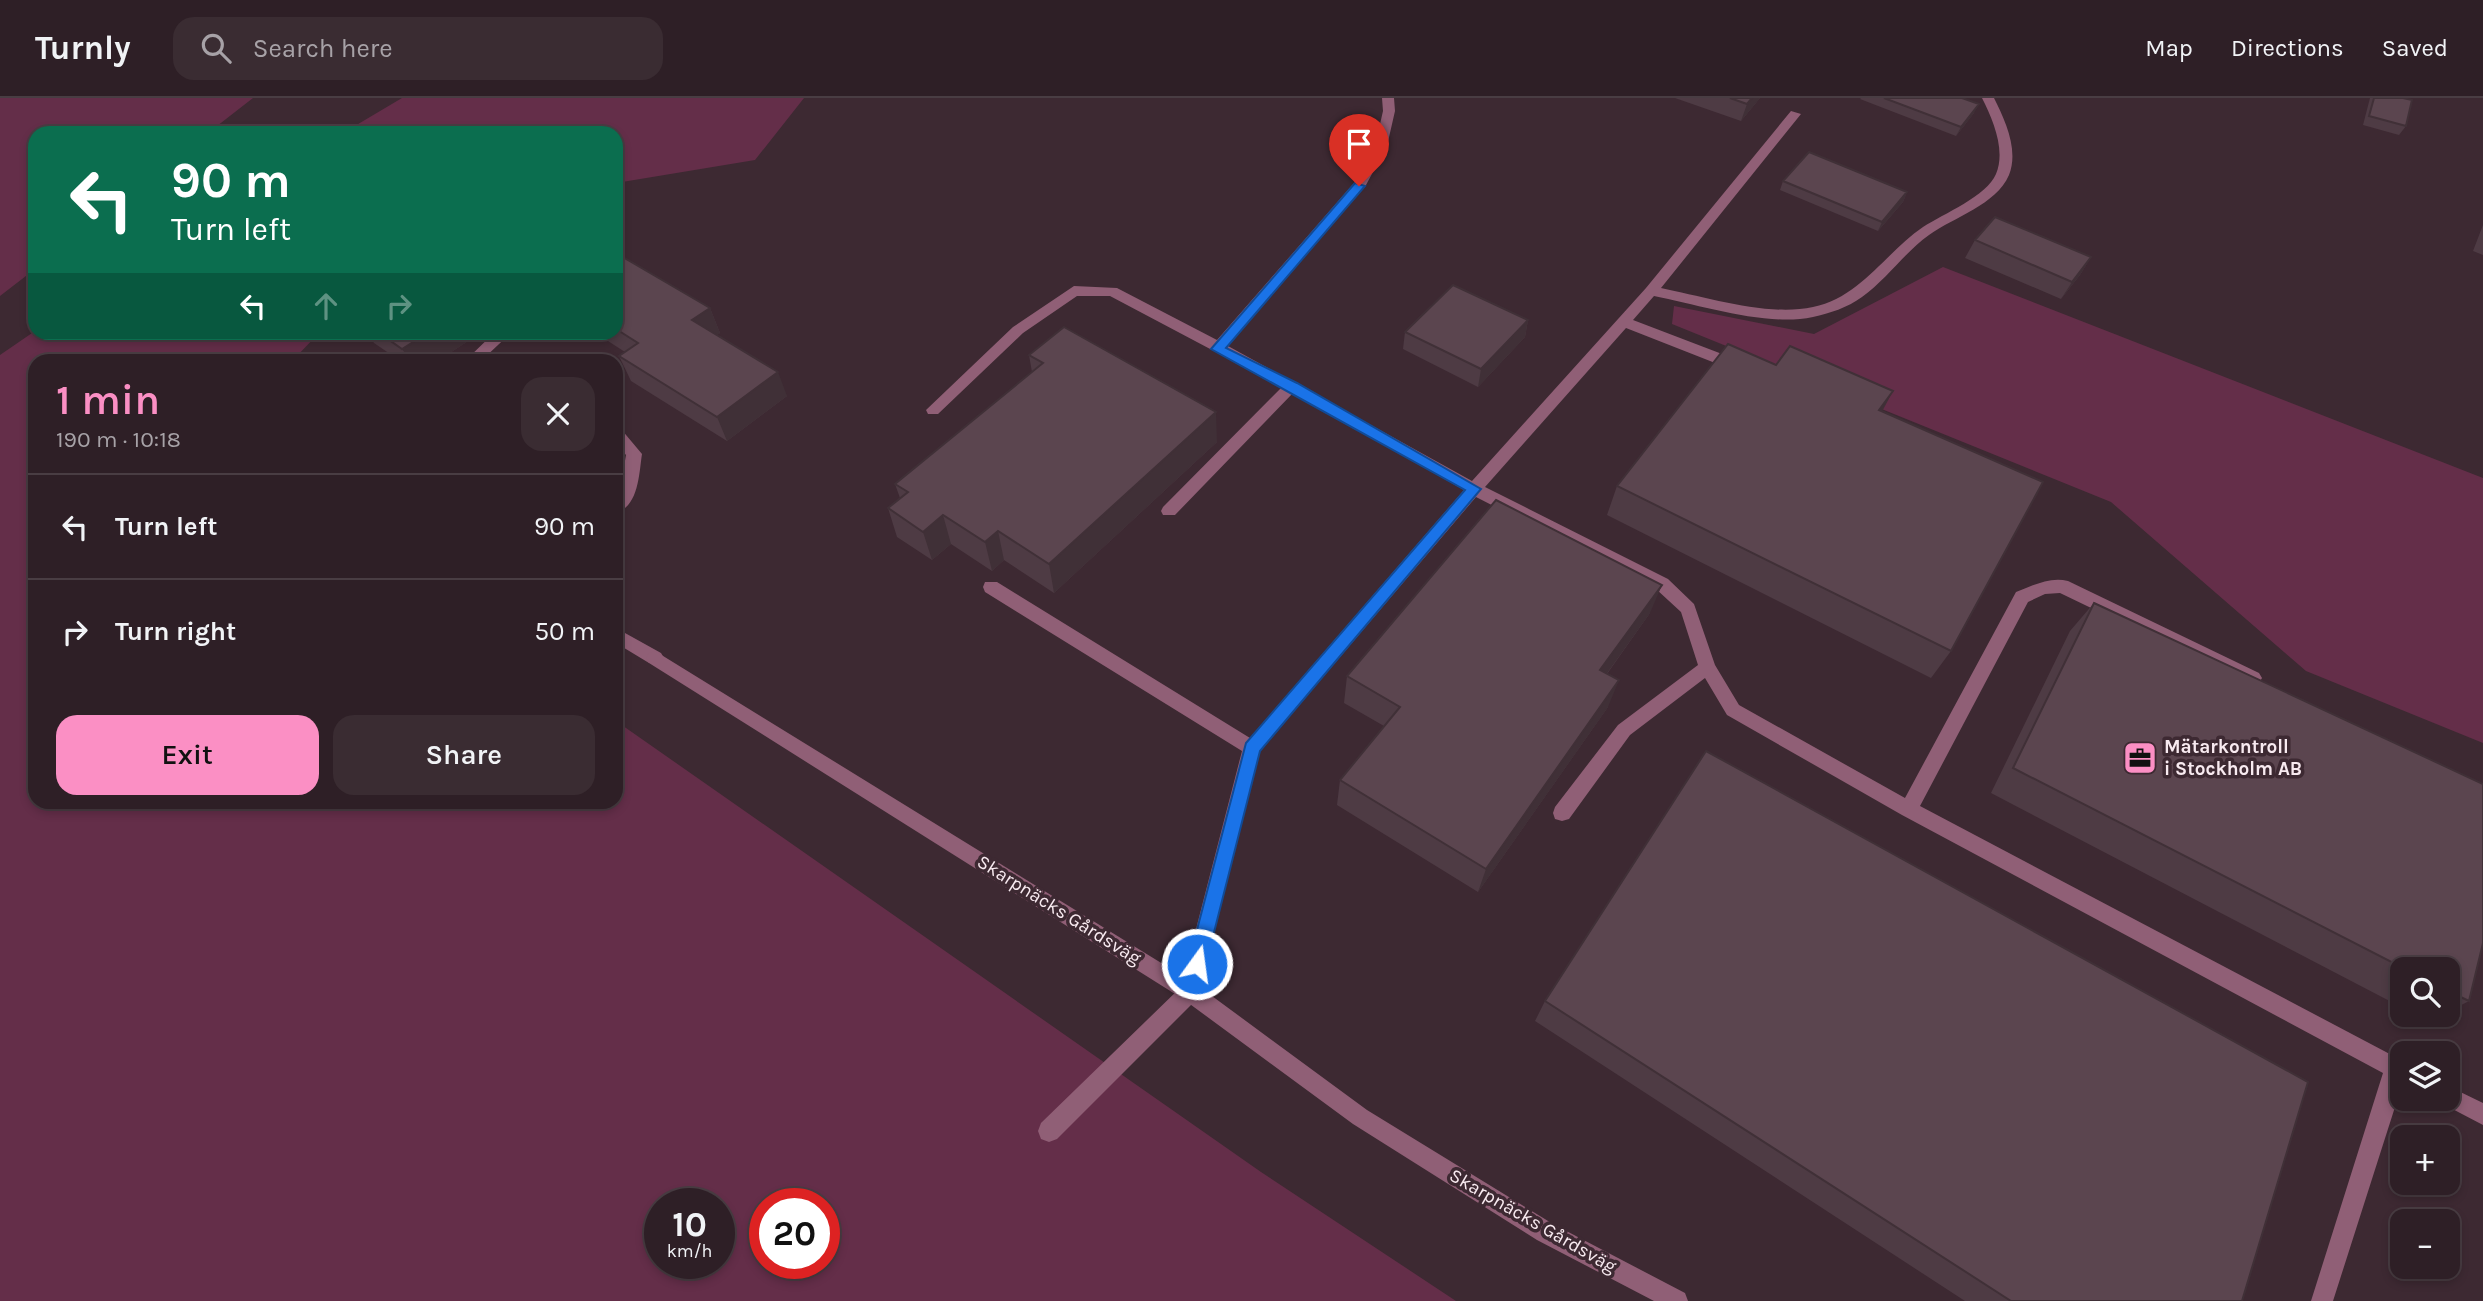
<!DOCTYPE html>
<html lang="en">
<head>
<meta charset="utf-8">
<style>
  :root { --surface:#2e1f26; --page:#3a2c32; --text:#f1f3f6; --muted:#a7a2a7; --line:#493d43; --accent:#fb8fc4 }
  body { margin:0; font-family:Karla,sans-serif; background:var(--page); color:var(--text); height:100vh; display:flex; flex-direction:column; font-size:26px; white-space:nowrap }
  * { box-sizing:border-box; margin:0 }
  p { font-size:23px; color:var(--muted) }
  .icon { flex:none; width:38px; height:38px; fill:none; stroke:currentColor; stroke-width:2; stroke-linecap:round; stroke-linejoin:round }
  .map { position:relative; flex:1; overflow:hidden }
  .side { position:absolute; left:28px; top:256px; width:595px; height:455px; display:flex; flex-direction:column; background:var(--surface); border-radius:21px; box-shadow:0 4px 10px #0003,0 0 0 2px var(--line) }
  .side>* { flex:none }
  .banner { position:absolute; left:28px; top:28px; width:595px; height:214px; border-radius:21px; box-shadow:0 4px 10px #0003,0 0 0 2px var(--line); background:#0b6e4f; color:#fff; overflow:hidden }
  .controls { position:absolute; left:2390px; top:859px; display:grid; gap:14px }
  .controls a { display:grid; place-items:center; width:70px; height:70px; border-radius:14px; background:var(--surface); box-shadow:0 4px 10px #0003,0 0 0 2px var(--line); font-size:35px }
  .speed { position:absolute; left:644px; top:1090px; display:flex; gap:14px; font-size:35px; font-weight:700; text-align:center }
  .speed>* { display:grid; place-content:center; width:91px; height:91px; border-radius:50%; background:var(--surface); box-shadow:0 4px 10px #0003,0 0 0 2px var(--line); line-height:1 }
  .speed small { font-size:18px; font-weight:400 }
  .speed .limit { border:10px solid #d22; background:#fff; color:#111 }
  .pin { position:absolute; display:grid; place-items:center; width:60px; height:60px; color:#fff; margin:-72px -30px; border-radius:50% 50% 50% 0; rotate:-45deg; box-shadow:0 0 7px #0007 }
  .pin .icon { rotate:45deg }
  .me { position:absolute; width:77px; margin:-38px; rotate:14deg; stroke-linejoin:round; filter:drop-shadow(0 0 5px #0008) }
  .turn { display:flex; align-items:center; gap:24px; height:147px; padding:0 28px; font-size:32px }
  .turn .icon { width:91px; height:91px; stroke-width:2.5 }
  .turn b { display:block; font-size:49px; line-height:60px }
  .lanes { display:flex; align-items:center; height:66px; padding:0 28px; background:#0003; justify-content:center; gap:35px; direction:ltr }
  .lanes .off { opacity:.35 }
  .round { display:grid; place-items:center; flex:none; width:74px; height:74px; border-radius:21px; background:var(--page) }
  .headline { display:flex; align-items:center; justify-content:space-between; height:119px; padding:0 28px }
  h1 { font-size:42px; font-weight:600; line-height:52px; color:var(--accent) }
  .button { display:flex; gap:14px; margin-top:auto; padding:14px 28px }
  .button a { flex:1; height:80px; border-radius:21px; background:var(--accent); color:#111; font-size:28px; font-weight:600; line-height:80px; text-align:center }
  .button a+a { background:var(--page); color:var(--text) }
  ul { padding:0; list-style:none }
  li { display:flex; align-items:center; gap:21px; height:105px; padding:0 28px; border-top:2px solid var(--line) }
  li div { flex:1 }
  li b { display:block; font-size:26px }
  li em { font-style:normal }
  header { display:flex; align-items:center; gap:42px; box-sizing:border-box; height:98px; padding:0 35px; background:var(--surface); border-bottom:2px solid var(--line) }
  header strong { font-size:33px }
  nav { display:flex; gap:38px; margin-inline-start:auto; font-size:24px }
  .search { width:490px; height:63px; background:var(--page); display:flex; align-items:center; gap:18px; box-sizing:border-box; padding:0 24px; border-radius:21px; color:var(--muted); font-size:26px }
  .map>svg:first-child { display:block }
  .green { fill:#642e49; fill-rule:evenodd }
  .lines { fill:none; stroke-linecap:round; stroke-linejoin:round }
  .lane { fill:#905f76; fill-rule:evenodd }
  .street { fill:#905f76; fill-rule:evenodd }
  .wall { fill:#4e3b44 }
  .shaded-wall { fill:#403037 }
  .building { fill:#5b454f; stroke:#403037; stroke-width:2 }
  .route { fill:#1a73e8; stroke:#114b97; stroke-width:2 }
  .labels { text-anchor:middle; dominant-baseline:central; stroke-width:7; stroke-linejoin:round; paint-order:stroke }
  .poi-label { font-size:19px; font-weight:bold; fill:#f8eaf0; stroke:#3d2932; text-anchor:start }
  .street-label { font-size:19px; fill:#f8eaf0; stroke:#3d2932 }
</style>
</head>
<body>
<header>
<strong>Turnly</strong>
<div class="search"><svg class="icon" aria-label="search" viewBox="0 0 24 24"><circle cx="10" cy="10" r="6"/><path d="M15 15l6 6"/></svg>Search here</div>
<nav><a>Map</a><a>Directions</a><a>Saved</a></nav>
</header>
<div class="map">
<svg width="2483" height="1203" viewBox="0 0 2483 1203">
  <rect width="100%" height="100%" fill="#3d2932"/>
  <path class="green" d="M0,0h253l-45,35h-173v136l-35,27z
    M402,0h402l-49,62 -139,23v-50h-273z
    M1943,169l540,211v265l-177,-72 -195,-169 -439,-178 2,-18 140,28z
    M35,233l284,2 -26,27h-258v442h581v-81l645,451 195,129h-1456v-946zM660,1106h59v60h-59zM765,1106h59v60h-59z"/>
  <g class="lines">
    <path class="lane" d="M1382,0h12l1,13 -8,35 -21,39 -138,161 244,135 174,-193 145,-177 10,3 -140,174c45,9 107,29 152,19 48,-10 72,-54 110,-80 20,-13 64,-31 73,-53 10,-24 -3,-54 -14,-76h12c11,22 25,52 15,77 -13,30 -55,42 -80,60 -25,18 -42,44 -67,62 -15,11 -32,16 -49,20 -47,10 -112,-12 -159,-21l-21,24 110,42v8h-10l-107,-42 -141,159 183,92 26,25 21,61 24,40 166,93 111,-206c16,-6 34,-16 52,-11l191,92 3,5 -3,5h-12l-187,-90 -15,1 -17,8 -108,204 483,255v21l-70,219h-22l72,-228 -481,-258 -175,-100 -22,-37 -75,57 -61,84 -7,2 -7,-2 -2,-6 2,-6 63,-82 80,-60 -17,-53 -25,-23 -180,-92 -216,254 -63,248 -140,140 -8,3 -8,-3 -3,-8 3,-8 140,-136 61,-236 -257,-159 -2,-5 2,-5h12l253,156 214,-248 -171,-97 -118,122h-12l-2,-4 2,-4 119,-120 -172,-91h-33l-54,37 -85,81h-10l-2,-4 87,-83 61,-41 43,2 100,52 137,-157 21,-37 8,-35z
      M495,234h17l-30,28h-16z
      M616,330l5,1 21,25c-3,19 -3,52 -26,59 0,-19 7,-38 10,-58l-10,-12z
      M616,530l45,25 3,5 -3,5h-12l-33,-20z
      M2448,988l35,17v22l-42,-22 -2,-4h9z"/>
    <path class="street" d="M655,553l542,334 170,125 186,114 132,69 3,8h-34l-117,-61 -184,-116 -170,-125 -534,-336 -3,-5 3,-5z"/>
  </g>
  <path class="wall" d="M1675,0h85l-19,23z
    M1861,0h101l12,15 -18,23 -96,-37z
    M2370,0h33l3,28 -7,9 -36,-10z
    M1783,83l124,11 -4,10 -25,29 -98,-41z
    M2483,127v30l-10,-4z
    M1975,142l116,17 -11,18 -19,24 -96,-41z
    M616,155l94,55 10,25 -3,2 70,61 -60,45 -96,-60 -12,-25 6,-4 -31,-20h22z
    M1528,222l-3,17 -47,50 -75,-38 2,-17z
    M367,234h115l-43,28h-40l-25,-17z
    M1029,257l188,87 -163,151 -50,-33 -12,11 -41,-27 -19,16 -35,-23 -9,-29 12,-10 -5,-14 137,-112z
    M1882,313l69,240 -20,27 -324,-163 10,-29z
    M2094,505l389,181v159l-14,58 -21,11v-42h-45v38l-412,-215 79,-162z
    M1650,515l-43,61 1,33 -130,185 -141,-87 3,-25 44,-54 -40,-23 3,-27z
    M1545,903l697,300h-277l-430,-280z
    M2415,917h27l-14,7z"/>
  <path class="shaded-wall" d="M1752,0h8l-19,23 6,-17z
    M1979,6l-5,9 -18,23 5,-9z
    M1907,94l-4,10 -25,29 4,-9z
    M2091,159l-11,18 -19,24 11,-17z
    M710,210l10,25 -17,12 -11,-25z
    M1528,222l-3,17 -47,50 3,-18z
    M429,234h53l-43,28h-29l-8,-11z
    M778,274l9,24 -60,45 -10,-24z
    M1893,293l-16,30 2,-11z
    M1216,314l1,30 -163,151 -5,-29z
    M943,417l8,29 -19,16 -9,-28z
    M998,433l6,29 -12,11 -7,-29z
    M1662,487l-12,28 -60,84 10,-27z
    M1619,582l-11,27 -130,185 8,-23z"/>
  <path class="building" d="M1730,0h22l-5,6z
    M1884,0h78l17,6 -18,23z
    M2374,0h29l9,2 -6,26 -37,-10z
    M1809,54l98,40 -25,30 -99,-41z
    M1995,119l96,40 -19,25 -97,-42z
    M616,155l94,55 -18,12 86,52 -61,45 -98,-61 19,-13 -22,-14z
    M1453,187l75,35 -47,49 -76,-37z
    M1064,229l152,85 -167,152 -51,-33 -13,11 -42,-27 -20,17 -35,-24 20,-16 -13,-8 148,-121 -14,-8z
    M378,234h51l-27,17z
    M1728,246l48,21 14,-19 103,45 -14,19 164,72 -92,169 -334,-165z
    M358,258l7,4h-14z
    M1496,402l166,85 -62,85 19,10 -133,189 -146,-89 60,-73 -53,-31z
    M2094,505l389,181v159l-14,58 -21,-10v-21h-41l-394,-202z
    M1706,653l602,331 -66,219h-231l-466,-300z"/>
  <path class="route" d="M1355,85l10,3 -139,162 71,35 184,106 -221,262 -54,213 -3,6 -6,3 -6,-3 -3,-6 58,-221 219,-253 -254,-141z"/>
  <defs>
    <symbol id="office-square" viewBox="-11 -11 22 22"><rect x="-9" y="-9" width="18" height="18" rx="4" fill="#fb8fc4" stroke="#3d2932"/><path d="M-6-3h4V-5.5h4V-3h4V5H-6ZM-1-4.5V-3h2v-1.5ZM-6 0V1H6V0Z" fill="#111"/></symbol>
  </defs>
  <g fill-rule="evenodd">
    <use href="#office-square" x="2121" y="641" width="38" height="38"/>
  </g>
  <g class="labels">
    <g class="poi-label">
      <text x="2164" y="649">Mätarkontroll<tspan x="2164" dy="22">i Stockholm AB</tspan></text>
    </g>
    <g class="street-label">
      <text transform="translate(1059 812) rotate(32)">Skarpnäcks Gårdsväg</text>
      <text transform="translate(1533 1123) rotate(30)">Skarpnäcks Gårdsväg</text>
    </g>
  </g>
</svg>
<div class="controls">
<a><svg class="icon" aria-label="search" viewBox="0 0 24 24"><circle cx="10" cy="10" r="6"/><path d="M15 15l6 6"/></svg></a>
<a><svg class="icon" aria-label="layers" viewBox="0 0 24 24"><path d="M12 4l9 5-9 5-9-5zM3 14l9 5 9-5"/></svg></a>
<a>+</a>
<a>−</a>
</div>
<div class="speed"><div>10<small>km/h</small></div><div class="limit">20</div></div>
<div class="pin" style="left:1359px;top:88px;background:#d93025"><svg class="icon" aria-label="arrive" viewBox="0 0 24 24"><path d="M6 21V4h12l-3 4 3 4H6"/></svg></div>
<svg class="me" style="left:1197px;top:866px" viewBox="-20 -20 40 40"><circle r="17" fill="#1a73e8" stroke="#fff" stroke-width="3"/><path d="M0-11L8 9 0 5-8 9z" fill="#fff"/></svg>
<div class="banner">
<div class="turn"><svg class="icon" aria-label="left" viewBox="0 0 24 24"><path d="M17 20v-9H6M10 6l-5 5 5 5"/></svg><div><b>90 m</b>Turn left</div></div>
<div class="lanes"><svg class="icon" aria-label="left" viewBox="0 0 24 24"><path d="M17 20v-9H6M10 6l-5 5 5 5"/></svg><svg class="icon off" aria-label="ahead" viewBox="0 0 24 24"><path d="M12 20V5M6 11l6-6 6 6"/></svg><svg class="icon off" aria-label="right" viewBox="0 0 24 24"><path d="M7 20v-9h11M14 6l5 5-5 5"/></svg></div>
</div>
<section class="side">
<div class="headline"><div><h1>1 min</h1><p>190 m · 10:18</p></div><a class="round"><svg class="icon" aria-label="close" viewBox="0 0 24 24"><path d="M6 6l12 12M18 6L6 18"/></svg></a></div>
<ul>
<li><svg class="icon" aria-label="left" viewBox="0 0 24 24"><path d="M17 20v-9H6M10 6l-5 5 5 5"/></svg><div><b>Turn left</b></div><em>90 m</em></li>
<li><svg class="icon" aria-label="right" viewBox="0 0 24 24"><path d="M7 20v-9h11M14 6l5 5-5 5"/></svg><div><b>Turn right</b></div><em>50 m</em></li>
</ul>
<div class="button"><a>Exit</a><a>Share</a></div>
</section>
</div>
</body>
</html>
